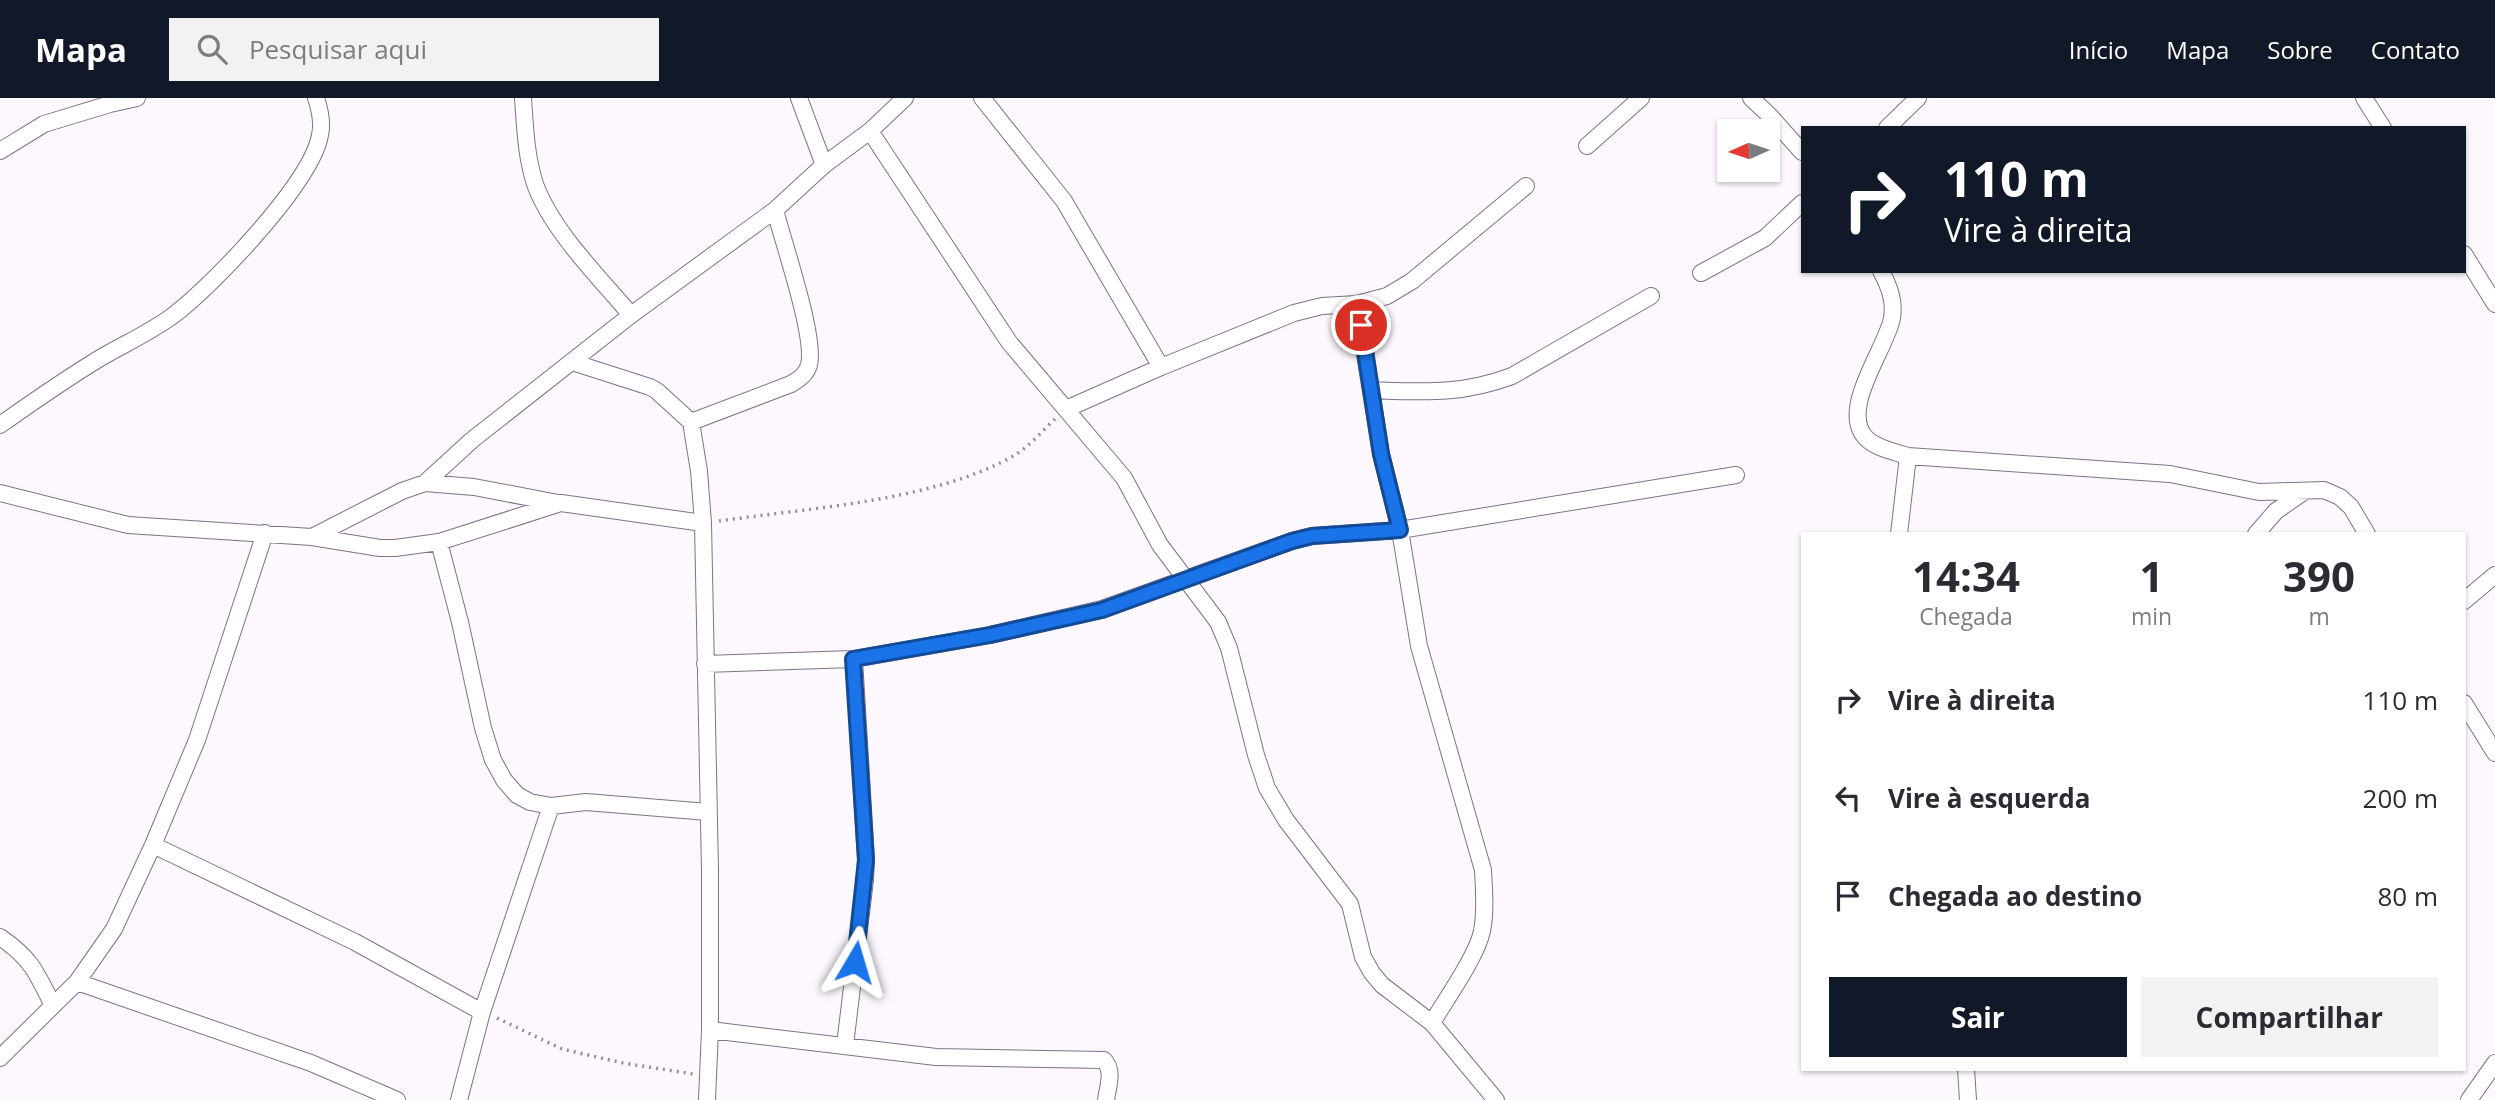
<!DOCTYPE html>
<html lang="pt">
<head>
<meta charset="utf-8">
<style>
  :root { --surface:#fff; --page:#f2f2f3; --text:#2b2b33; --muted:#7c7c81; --accent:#111827 }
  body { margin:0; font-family:"Open Sans",sans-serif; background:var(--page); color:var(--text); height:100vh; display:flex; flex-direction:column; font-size:26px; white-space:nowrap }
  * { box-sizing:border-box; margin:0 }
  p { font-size:23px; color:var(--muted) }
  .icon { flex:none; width:38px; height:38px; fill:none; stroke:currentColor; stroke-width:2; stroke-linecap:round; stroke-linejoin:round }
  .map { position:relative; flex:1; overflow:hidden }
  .drawer { position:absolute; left:1801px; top:434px; width:665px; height:539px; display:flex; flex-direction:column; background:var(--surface); border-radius:0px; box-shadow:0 2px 5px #0004 }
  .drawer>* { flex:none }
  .top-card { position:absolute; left:1801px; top:28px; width:665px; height:147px; border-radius:0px; box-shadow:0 2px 5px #0004; background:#111827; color:#fff; overflow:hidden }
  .needle { width:46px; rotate:267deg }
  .buttons { position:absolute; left:1717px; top:21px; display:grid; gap:14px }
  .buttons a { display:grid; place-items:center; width:63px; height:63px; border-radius:0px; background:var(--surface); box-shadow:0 2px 5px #0004; font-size:35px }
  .pin { position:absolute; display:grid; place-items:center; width:60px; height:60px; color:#fff; margin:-30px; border:4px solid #fff; border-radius:50%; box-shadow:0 2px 7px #0007 }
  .me { position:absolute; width:77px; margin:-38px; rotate:7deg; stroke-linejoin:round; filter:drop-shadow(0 0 5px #0008) }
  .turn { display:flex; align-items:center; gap:24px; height:147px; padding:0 28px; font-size:32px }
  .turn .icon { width:91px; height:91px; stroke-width:2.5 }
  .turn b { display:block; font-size:49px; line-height:60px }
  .eta { display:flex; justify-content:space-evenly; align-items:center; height:119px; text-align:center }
  .eta b { font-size:42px; font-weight:700; line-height:49px }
  .cta { display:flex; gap:14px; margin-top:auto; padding:14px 28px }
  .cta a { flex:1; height:80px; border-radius:0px; background:var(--accent); color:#fff; font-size:28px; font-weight:700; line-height:80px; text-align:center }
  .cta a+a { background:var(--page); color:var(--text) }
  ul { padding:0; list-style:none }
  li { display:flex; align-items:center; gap:21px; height:98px; padding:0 28px }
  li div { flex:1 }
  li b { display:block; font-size:26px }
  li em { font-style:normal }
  header { display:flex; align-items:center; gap:42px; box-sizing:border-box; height:98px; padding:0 35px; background:var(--accent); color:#fff }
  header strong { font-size:33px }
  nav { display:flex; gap:38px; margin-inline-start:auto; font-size:24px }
  .search { width:490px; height:63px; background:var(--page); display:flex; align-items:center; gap:18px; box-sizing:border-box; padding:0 24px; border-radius:0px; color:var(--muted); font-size:26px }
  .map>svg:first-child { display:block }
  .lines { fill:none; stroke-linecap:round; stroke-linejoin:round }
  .minor-casing { stroke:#80718a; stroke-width:18 }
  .path { stroke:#938e96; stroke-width:3.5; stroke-dasharray:2 5; stroke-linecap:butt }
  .minor { stroke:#fff; stroke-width:16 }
  .route-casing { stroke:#114b97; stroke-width:18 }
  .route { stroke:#1a73e8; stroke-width:12 }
</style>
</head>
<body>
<header>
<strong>Mapa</strong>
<div class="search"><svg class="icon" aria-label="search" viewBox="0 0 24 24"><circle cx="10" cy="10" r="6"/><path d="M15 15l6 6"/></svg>Pesquisar aqui</div>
<nav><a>Início</a><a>Mapa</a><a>Sobre</a><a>Contato</a></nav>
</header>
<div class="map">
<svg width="2495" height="1002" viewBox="0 0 2495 1002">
  <rect width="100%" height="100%" fill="#fcf8fe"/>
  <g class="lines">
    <defs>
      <path id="minor" d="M523,0c2,29 3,58 12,86 17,47 64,93 96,131
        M799,0l25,67
        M982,0l82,103 97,166
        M1751,0l18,17 33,37
        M2364,0l19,30
        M1887,30l31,-30
        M870,33l139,211 115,136 36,67 58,77 11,26 27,107 11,33 19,32 64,84 13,53 9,16 10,12 50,38 64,77
        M1587,48l54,-48
        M0,53l44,-27 66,-20 27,-6
        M2464,156l31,50
        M1881,173c8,15 14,30 11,47 -5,30 -56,94 -24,122 11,9 27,12 40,16l262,18 89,18 65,-2 16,7 11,10 16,27
        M1701,175l64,-35 37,-35
        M1357,206l24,150 19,76 19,116 64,224c1,20 3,41 -1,61 -5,25 -36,68 -50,92
        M572,264l78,25 7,4 34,31 100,-38c8,-5 15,-9 18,-19 7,-28 -26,-123 -34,-155
        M1371,292c53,2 90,5 141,-14l139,-80
        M1066,311l95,-42 133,-54 28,-7 35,-2 30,-8 25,-15 114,-95
        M691,324l8,49 4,52 7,348v159l-3,70
        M0,327c34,-24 67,-47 102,-68 24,-14 51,-26 73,-43 39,-30 137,-132 145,-179 3,-13 0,-25 -4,-37
        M425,385l49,4 84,16
        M0,395l128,32 184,12 68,11h15l44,-6 122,-39 142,20
        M1899,436l9,-78
        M2256,436l20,-23 29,-20
        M312,439l90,-46 23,-8 47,-43 159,-125 144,-105 49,-45 46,-34 35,-33
        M439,444l21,80 23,106 10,32 11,20 13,15 13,7 21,4 35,-4 122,10
        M2464,503l31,-26
        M705,566l149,-5 136,-24 112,-26 190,-68 20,-5 88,-6 336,-55
        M2464,605l31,50
        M153,747l202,97 127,70
        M0,839c31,21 37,36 53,69
        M77,884l234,81 86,37
        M710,932l226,27 168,3c10,11 4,26 2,40
        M845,947l20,-165 1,-20 -12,-201
        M0,960l77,-76 37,-53 39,-84 44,-105 68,-207
        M1966,971l2,31
        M459,1002l23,-88 69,-206
        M2469,1002l26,-37"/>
    </defs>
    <use href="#minor" class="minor-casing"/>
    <path class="path" d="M719,423c90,-13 217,-20 296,-66 15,-9 28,-25 40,-36
      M497,920l65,31 61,14 70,11"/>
    <use href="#minor" class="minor"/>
  </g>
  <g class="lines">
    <defs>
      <path id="route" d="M855,864l11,-102 -13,-201 137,-24 112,-25 190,-69 20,-5 88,-6 -19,-76 -20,-129"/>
    </defs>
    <use href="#route" class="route-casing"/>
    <use href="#route" class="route"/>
  </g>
</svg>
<div class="buttons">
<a><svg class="needle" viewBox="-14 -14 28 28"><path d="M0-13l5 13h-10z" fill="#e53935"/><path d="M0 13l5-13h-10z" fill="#7c7c81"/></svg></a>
</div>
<div class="pin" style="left:1361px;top:227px;background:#d93025"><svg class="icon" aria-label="arrive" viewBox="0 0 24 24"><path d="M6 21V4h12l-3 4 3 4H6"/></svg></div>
<svg class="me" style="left:855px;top:864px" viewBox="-20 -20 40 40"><path d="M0-17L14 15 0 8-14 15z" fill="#1a73e8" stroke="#fff" stroke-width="4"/></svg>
<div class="top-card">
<div class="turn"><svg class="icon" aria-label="right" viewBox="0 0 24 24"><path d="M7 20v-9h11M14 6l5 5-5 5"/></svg><div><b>110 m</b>Vire à direita</div></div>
</div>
<section class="drawer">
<div class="eta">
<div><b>14:34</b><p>Chegada</p></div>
<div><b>1</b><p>min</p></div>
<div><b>390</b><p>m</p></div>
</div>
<ul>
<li><svg class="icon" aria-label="right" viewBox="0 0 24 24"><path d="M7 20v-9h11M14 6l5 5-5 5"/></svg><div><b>Vire à direita</b></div><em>110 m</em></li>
<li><svg class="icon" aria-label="left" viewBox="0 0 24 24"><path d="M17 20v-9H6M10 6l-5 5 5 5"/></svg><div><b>Vire à esquerda</b></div><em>200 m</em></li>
<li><svg class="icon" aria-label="arrive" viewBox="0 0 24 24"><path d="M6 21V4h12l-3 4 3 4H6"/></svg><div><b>Chegada ao destino</b></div><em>80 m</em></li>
</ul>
<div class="cta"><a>Sair</a><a>Compartilhar</a></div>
</section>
</div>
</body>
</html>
